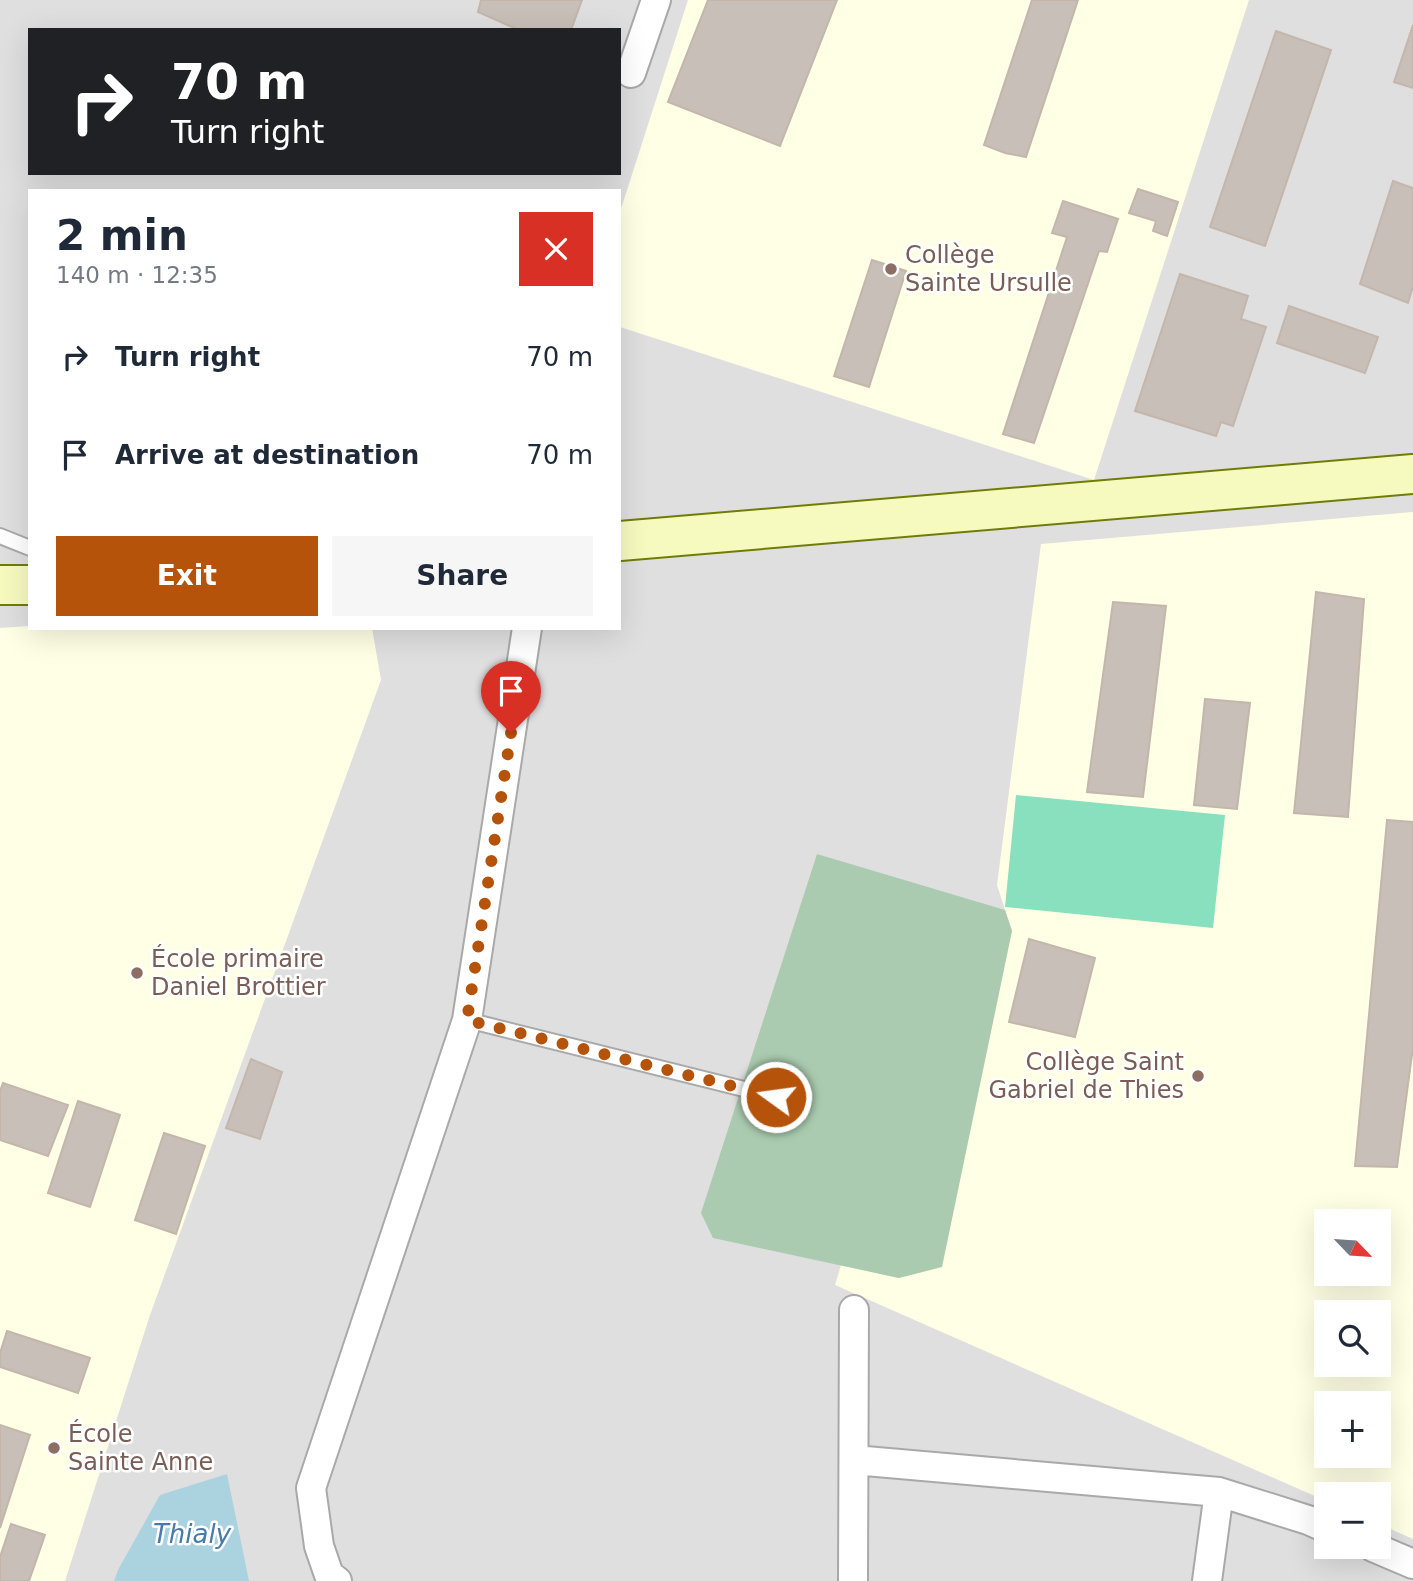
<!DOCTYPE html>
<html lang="en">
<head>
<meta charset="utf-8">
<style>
  :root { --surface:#fff; --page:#f6f6f7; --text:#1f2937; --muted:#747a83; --accent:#b45309 }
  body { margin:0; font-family:"DejaVu Sans",sans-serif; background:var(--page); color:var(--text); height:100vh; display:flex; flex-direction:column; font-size:26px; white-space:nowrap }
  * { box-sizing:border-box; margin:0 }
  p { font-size:23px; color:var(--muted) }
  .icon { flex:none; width:38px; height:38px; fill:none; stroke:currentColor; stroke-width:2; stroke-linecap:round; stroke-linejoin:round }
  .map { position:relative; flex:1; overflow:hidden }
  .details { position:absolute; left:28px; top:189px; width:593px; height:441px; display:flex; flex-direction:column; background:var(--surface); border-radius:0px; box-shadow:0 7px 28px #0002 }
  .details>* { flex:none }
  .hud { position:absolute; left:28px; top:28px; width:593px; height:147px; border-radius:0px; box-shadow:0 7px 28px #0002; background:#202124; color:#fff; overflow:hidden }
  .needle { width:46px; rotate:115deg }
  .buttons { position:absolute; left:1314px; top:1209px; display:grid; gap:14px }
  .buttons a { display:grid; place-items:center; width:77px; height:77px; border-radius:0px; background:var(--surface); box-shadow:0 7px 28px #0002; font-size:35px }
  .pin { position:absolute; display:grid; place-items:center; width:60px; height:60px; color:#fff; margin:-72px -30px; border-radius:50% 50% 50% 0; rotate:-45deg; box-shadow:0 0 7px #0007 }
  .pin .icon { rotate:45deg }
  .me { position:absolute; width:77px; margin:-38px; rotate:284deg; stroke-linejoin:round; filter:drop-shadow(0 0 5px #0008) }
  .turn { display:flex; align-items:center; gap:24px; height:147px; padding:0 28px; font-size:32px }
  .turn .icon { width:91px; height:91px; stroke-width:2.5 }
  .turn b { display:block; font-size:49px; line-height:60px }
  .round { display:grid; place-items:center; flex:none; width:74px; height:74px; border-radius:0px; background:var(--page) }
  .head { display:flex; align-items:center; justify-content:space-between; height:119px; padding:0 28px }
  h1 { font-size:42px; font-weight:800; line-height:52px }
  .button { display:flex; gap:14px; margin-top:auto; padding:14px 28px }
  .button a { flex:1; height:80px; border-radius:0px; background:var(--accent); color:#fff; font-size:28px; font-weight:800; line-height:80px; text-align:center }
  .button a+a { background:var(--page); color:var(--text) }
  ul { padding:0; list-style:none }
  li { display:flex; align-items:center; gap:21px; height:98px; padding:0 28px }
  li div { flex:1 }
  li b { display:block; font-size:26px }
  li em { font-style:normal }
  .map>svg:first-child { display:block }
  .residential { fill:#e0dfdf; fill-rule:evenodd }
  .education { fill:#ffffe5; fill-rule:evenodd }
  .cemetery { fill:#aacbaf }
  .pitch { fill:#88e0be }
  .water { fill:#aad3df }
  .building { fill:#c7bfb8; stroke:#c4b6ab; stroke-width:2 }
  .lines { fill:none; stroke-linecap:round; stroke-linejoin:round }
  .lane-casing { stroke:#a9a9a9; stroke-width:18 }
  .street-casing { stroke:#a9a9a9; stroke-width:32 }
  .secondary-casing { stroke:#707d05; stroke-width:42 }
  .lane { stroke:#fff; stroke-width:14 }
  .street { stroke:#fff; stroke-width:28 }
  .secondary { stroke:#f7fabf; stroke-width:38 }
  .route { stroke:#b45309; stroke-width:12; stroke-dasharray:0 21.6 }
  .education-dot { fill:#8d6e63; stroke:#fff; stroke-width:2.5 }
  .labels { text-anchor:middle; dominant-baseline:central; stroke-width:5; stroke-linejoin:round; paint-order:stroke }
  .education-label { font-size:24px; fill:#785e54; stroke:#fff; text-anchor:start }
  .water-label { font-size:26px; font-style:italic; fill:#4a7aab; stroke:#fff }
</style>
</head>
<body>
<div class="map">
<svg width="1413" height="1581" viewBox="0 0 1413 1581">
  <rect width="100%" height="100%" fill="#f2efe9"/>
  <path class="residential" d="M0,0h1413v1581h-1413zM30,30h590v143h-590zM30,191h590v437h-590zM1326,1222h53v52h-53zM1326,1312h53v53h-53zM1326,1404h53v52h-53zM1326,1494h53v53h-53z"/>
  <path class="education" d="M688,0h561l-155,480 -474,-153v-115z
    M1413,512v1027l-34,-15v-30h-53v7l-491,-216 6,-20 58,13 113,-347 -15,-46 44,-341zM1326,1222h53v52h-53zM1326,1312h53v53h-53zM1326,1404h53v52h-53z
    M30,626v2h342l9,52 -231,635 -85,266h-65v-953z"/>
  <path class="cemetery" d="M817,854l188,56 7,21 -70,336 -43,11 -186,-40 -12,-25z"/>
  <path class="pitch" d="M1016,795l209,20 -12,113 -208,-21z"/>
  <path class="water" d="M227,1474l22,107h-135l5,-13 41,-73z"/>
  <path class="building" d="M481,0h101l-11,30h-52l-41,-18z
    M708,0h129l-57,146 -112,-44z
    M1032,0h46l-52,157 -21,-4 -21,-8z
    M1413,25v63l-19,-6z
    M1276,31l55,19 -66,196 -55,-19z
    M1393,181l20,7v98l-5,17 -48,-19z
    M1138,189l40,13 -11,34 -14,-5 3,-10 -27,-8z
    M1063,201l55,18 -11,33 -8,-1 -65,192 -31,-9 64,-197 -15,-4z
    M872,260l34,11 -37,116 -35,-11z
    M1180,274l68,22 -7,23 25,8 -33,99 -12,-4 -5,14 -81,-25z
    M1289,306l89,31 -13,36 -88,-30z
    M1316,592l48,7 -16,218 -54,-4z
    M1113,602l53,4 -23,191 -56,-5z
    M1205,699l45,4 -13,106 -43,-4z
    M1387,820l26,2v225l-16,120 -42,-1z
    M1029,939l66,19 -20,79 -66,-15z
    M251,1059l31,13 -22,67 -34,-11z
    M3,1083l65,22 -20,51 -48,-16v-49z
    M78,1101l42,14 -30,92 -42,-14z
    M164,1133l41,13 -29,88 -41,-14z
    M7,1331l83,27 -12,35 -78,-26v-14z
    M0,1425l30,10 -30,93z
    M11,1524l34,11 -16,46h-29v-24z"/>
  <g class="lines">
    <defs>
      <path id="lane" d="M0,536l30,12
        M467,1020l309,77"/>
      <path id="street" d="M631,73l25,-73
        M854,1460l365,32 89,28 18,8
        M1373,1547l40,17
        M337,1581l-8,-6 -10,-29 -8,-58 156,-468 60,-392
        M853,1581l1,-271
        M1207,1581l12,-89"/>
      <path id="secondary" d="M620,541l793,-67
        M0,585h30"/>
    </defs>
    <use href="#lane" class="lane-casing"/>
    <use href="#street" class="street-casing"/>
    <use href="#secondary" class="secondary-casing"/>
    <use href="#lane" class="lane"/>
    <use href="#street" class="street"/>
    <use href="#secondary" class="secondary"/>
  </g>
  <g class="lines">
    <path class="route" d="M511,733l-44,287 309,77"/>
  </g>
  <g class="education-dot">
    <circle cx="891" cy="269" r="7"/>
    <circle cx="137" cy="973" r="7"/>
    <circle cx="1198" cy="1076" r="7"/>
    <circle cx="54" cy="1448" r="7"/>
  </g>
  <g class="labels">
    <g class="education-label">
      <text x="905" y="255">Collège<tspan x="905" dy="28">Sainte Ursulle</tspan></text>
      <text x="151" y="959">École primaire<tspan x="151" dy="28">Daniel Brottier</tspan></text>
      <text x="1184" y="1062" text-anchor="end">Collège Saint<tspan x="1184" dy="28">Gabriel de Thies</tspan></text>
      <text x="68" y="1434">École<tspan x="68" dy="28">Sainte Anne</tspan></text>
    </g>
    <g class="water-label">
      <text x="192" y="1534">Thialy</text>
    </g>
  </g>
</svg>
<div class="buttons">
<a><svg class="needle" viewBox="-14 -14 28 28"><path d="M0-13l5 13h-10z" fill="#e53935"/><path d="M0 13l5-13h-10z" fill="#747a83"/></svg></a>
<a><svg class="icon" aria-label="search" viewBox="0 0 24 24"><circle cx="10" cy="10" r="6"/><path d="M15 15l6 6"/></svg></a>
<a>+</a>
<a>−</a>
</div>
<div class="pin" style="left:511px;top:733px;background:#d93025"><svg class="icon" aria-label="arrive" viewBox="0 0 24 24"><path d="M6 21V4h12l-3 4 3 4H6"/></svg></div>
<svg class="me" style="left:776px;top:1097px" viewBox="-20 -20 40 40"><circle r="17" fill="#b45309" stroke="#fff" stroke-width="3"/><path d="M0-11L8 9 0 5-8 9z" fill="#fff"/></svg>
<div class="hud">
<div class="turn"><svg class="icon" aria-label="right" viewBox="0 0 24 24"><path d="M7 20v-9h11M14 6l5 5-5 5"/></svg><div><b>70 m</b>Turn right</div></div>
</div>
<section class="details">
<div class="head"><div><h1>2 min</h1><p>140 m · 12:35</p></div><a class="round" style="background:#d93025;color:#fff"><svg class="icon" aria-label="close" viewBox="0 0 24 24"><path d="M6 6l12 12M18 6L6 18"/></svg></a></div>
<ul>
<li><svg class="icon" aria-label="right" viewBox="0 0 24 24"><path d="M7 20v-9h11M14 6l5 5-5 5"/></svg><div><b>Turn right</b></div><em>70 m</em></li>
<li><svg class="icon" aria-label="arrive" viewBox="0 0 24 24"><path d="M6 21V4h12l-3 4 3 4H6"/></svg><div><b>Arrive at destination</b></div><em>70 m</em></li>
</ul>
<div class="button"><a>Exit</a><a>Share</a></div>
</section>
</div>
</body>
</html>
